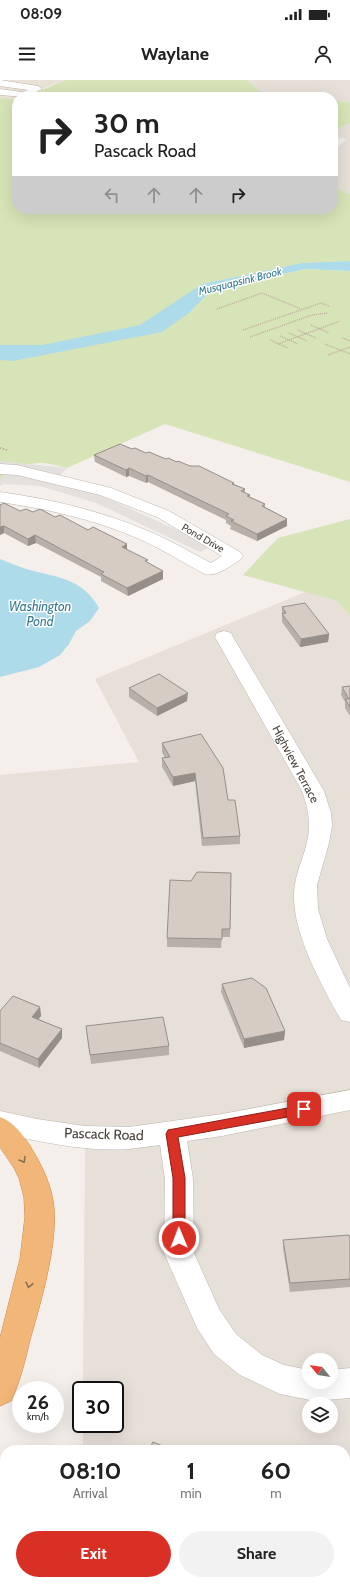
<!DOCTYPE html>
<html lang="en">
<head>
<meta charset="utf-8">
<style>
  :root { --surface:#fff; --page:#f2f2f2; --text:#222; --muted:#767676; --accent:#d93025 }
  body { margin:0; font-family:Cabin,sans-serif; background:var(--page); color:var(--text); height:100vh; display:flex; flex-direction:column; font-size:15px; white-space:nowrap }
  * { box-sizing:border-box; margin:0 }
  p { font-size:13px; color:var(--muted) }
  .icon { flex:none; width:22px; height:22px; fill:none; stroke:currentColor; stroke-width:2; stroke-linecap:round; stroke-linejoin:round }
  .map { position:relative; flex:1; overflow:hidden }
  .side { position:absolute; left:0px; top:1365px; width:350px; height:140px; display:flex; flex-direction:column; background:var(--surface); border-radius:16px 16px 0 0; box-shadow:0 4px 16px #0002 }
  .side>* { flex:none }
  .guide { position:absolute; left:12px; top:12px; width:326px; height:122px; border-radius:16px; box-shadow:0 4px 16px #0002; background:#fff; color:var(--text); overflow:hidden }
  .needle { width:26px; rotate:300deg }
  .fabs { position:absolute; left:302px; top:1273px; display:grid; gap:8px }
  .fabs a { display:grid; place-items:center; width:36px; height:36px; border-radius:50%; background:var(--surface); box-shadow:0 4px 16px #0002; font-size:20px }
  .speed { position:absolute; left:12px; top:1301px; display:flex; gap:8px; font-size:20px; font-weight:700; text-align:center }
  .speed>* { display:grid; place-content:center; width:52px; height:52px; border-radius:50%; background:var(--surface); box-shadow:0 4px 16px #0002; line-height:1 }
  .speed small { font-size:10px; font-weight:400 }
  .speed .limit { border:2px solid #111; border-radius:6px; background:#fff; color:#111 }
  .pin { position:absolute; display:grid; place-items:center; width:34px; height:34px; color:#fff; margin:-17px; border-radius:8px; box-shadow:0 2px 6px #0006 }
  .me { position:absolute; width:44px; margin:-22px; rotate:359deg; stroke-linejoin:round; filter:drop-shadow(0 0 3px #0008) }
  .turn { display:flex; align-items:center; gap:14px; height:84px; padding:0 16px; font-size:18px }
  .turn .icon { width:52px; height:52px; stroke-width:2.5 }
  .turn b { display:block; font-size:28px; line-height:34px }
  .lanes { display:flex; align-items:center; height:38px; padding:0 16px; background:#0003; justify-content:center; gap:20px; direction:ltr }
  .lanes .off { opacity:.35 }
  .eta { display:flex; justify-content:space-evenly; align-items:center; height:68px; text-align:center }
  .eta b { font-size:24px; font-weight:700; line-height:28px }
  .primary-button { display:flex; gap:8px; margin-top:auto; padding:8px 16px }
  .primary-button a { flex:1; height:46px; border-radius:24px; background:var(--accent); color:#fff; font-size:16px; font-weight:700; line-height:46px; text-align:center }
  .primary-button a+a { background:var(--page); color:var(--text) }
  .status { display:flex; justify-content:space-between; align-items:center; height:28px; padding:0 20px; background:var(--surface); direction:ltr }
  .status svg { height:11px; fill:currentColor }
  header { display:flex; justify-content:space-between; align-items:center; height:52px; padding:0 16px; background:var(--surface); font-size:18px; font-weight:700 }
  .map>svg:first-child { display:block }
  .residential { fill:#e7e0d9; fill-rule:evenodd }
  .education { fill:#ebe2d6 }
  .green { fill:#d7e4b7 }
  .parking { fill:#e3e0de }
  .water { fill:#addbea }
  .lines { fill:none; stroke-linecap:round; stroke-linejoin:round }
  .minor-casing { stroke:#beb6ad; stroke-width:1 }
  .highway-casing { stroke:#d08948; stroke-width:1 }
  .path-far1 { stroke:#bfafa0; stroke-width:1.5; stroke-dasharray:1 1; stroke-linecap:butt }
  .path { stroke:#bfafa0; stroke-width:2; stroke-dasharray:1.5 1.5; stroke-linecap:butt }
  .minor { fill:#fff; fill-rule:evenodd }
  .highway { fill:#f1b678; fill-rule:evenodd }
  .wall { fill:#b9afa9 }
  .shaded-wall { fill:#968f89 }
  .building { fill:#d7ccc4; stroke:#968f89 }
  .oneway { stroke:#8b6f52 }
  .route { fill:#d93025; stroke:#8d1f18 }
  .labels { text-anchor:middle; dominant-baseline:central; stroke-width:3; stroke-linejoin:round; paint-order:stroke }
  .far-street-label { font-size:10px; fill:#473f39; stroke:#fff }
  .far-water-label { font-size:11px; font-style:italic; fill:#357a93; stroke:#fff }
  .street-label { font-size:12px; fill:#473f39; stroke:#fff }
  .water-label { font-size:13px; font-style:italic; fill:#357a93; stroke:#fff }
  .near-street-label { font-size:14px; fill:#473f39; stroke:#fff }
</style>
</head>
<body>
<div class="status"><b>08:09</b><svg viewBox="0 0 49 12"><path d="M0 12V9h3v3zM5 12V6h3v6zM10 12V3h3v9zM15 12V0h3v12zM26 1h20v11H26zM47 4h2v5h-2z"/></svg></div>
<header><svg class="icon" aria-label="menu" viewBox="0 0 24 24"><path d="M4 6h16M4 12h16M4 18h16"/></svg>Waylane<svg class="icon" aria-label="person" viewBox="0 0 24 24"><circle cx="12" cy="8" r="4"/><path d="M4 21q1-7 8-7t8 7"/></svg></header>
<div class="map">
<svg width="350" height="1505" viewBox="0 0 350 1505">
  <rect width="100%" height="100%" fill="#f4efea"/>
  <path class="residential" d="M246,0h104v23l-17,-3v-3h-13l-23,-5 -33,2z
    M350,43v71l-17,-7v-35l13,-13 -13,-2v-6z
    M305,512l32,9 13,15v969h-268v-5h263v-130h-262v-26h32v-34h-32l2,-253 -85,-15v-347l139,-13 -44,-83zM309,1280h22v22h-22zM309,1324h22v22h-22z"/>
  <path class="education" d="M0,0h66l-60,21 -6,-1z"/>
  <path class="green" d="M66,0h180l18,14 33,-2 23,5h-295z
    M0,18l17,2v109h316v-22l17,7v67l-48,2 -100,21 -12,28 22,-22 93,-21 45,2v211l-185,-58 -98,44c-35,-10 -41,-6 -67,18z
    M333,20l17,3v20l-17,8z
    M350,439v97l-13,-15 -94,-26 35,-37z"/>
  <path class="parking" d="M0,381l67,7 -15,15 48,12 112,51 -12,6 -104,-49 -56,-17 -40,-2v-4l6,-11 -6,-1z"/>
  <path class="water" d="M350,181v10l-45,-2 -93,21 -23,23 -27,19 -149,29 -13,-1v-15h42l98,-20 62,-41 100,-21z
    M0,479c8,3 17,7 26,10 29,8 57,9 73,39l-9,13 -14,10 -7,13 -9,11 -21,12 -39,10z"/>
  <g class="lines">
    <defs>
      <path id="minor" d="M0,0l38,6 4,3 -16,8 -26,-2v-6l22,3 6,-2 -28,-4z
        M0,384l17,1 94,23 58,23 71,41 3,4 -3,4c-11,6 -22,17 -35,14 -23,-12 -45,-26 -68,-36 -44,-19 -90,-29 -137,-36v-10c51,7 101,19 148,39 22,9 42,21 63,32l11,-7 -65,-39 -57,-22 -83,-20 -17,-1z
        M224,551l7,2 2,4 91,154 7,22 1,13 -3,17 -12,42 1,24 9,30 23,49v34l-9,-2c-19,-34 -48,-86 -47,-125 0,-11 3,-22 7,-33 10,-28 11,-43 1,-71l-87,-154 2,-4z
        M350,1010v20l-128,26 -35,5 6,38 1,74 25,56 17,25 26,21 22,10 25,5v12h22v-12l19,-2v30l-35,3 -35,-7 -40,-19 -26,-21 -17,-26 -33,-75 1,-74 -5,-34c-10,1 -21,3 -31,4 -43,3 -87,-7 -129,-16v-22l37,8 48,7 44,1 93,-13z"/>
      <path id="highway" d="M0,1037c14,5 22,17 30,29 12,19 22,40 24,62 3,40 -13,93 -24,132 -5,21 -10,42 -19,61l-11,5v-68l20,-79 5,-42 -1,-20 -5,-19 -5,-10 -14,-21z"/>
    </defs>
    <use href="#minor" class="minor-casing"/>
    <use href="#highway" class="highway-casing"/>
    <path class="path-far1" d="M217,229l45,-16 39,16
      M311,245l18,8
      M243,250l78,-27 8,3
      M298,250l18,8
      M289,253l18,8
      M280,256l18,8
      M250,257l62,-22 16,-2
      M342,258l8,3
      M270,260l18,8
      M278,264l62,-23
      M325,264l25,10
      M328,275l22,-8"/>
    <path class="path" d="M0,368l7,2"/>
    <use href="#minor" class="minor"/>
    <use href="#highway" class="highway"/>
  </g>
  <path class="wall" d="M132,369l58,17 44,17v1l11,5v4l5,2v2l15,7v3l22,12v7l-30,15 -27,-12 1,-3 -5,-3v-3l-78,-38 -2,1 -17,-7 -3,1 -31,-15 -1,-7z
    M0,425l20,6 13,1 22,5 72,27v6l21,13 15,8v8l-35,17 -27,-15v-4l-65,-34 -8,3 -24,-13 -4,2z
    M282,527l47,27 -1,8 -28,5 -18,-25z
    M350,606v30l-5,-8v-6l-4,-7 1,-8z
    M129,608l58,13 -30,15 -28,-19z
    M162,663l66,57 12,36v8l-38,2 -7,-65 -22,5 -11,-19v-9h3l-3,-6z
    M231,793l-1,64h-8l-1,11 -54,-1v-9l24,-57z
    M222,904l63,47 -1,9 -40,8 -23,-56z
    M40,927l1,9 -3,3 24,10v9l-23,30 -39,-17v-40z
    M86,946l83,20v9l-78,9 -4,-29z
    M350,1159v48l-60,5 -7,-44v-8z
    M345,1402h5v68h-5z"/>
  <path class="shaded-wall" d="M129,388v8l-3,1v-7z
    M148,395v7l-2,1v-7z
    M287,439v7l-30,15v-7z
    M4,446v7l-4,2v-8z
    M35,455l1,8 -8,3v-7z
    M127,464v8l-5,-5z
    M163,491v8l-35,17 -1,-8z
    M329,554l-1,8 -28,5 1,-8z
    M188,613l-1,8 -30,15v-8z
    M195,693v8l-22,5v-9z
    M40,927l1,9 -8,10 -1,-9z
    M62,949v9l-23,30 -1,-9z
    M285,951l-1,9 -40,8v-9z"/>
  <path class="building" d="M120,364l12,5 3,-1 11,5 3,-1 12,5 5,2 2,-1 9,4 1,-1 12,5h9l35,17 -2,1 13,5 -4,2 9,4 -3,1 18,8 -3,2 25,13 -30,15 -26,-13 3,-1 -8,-4 3,-2 -81,-39 -2,1 -17,-8 -3,2 -32,-15z
    M4,423l16,8 6,-2 7,3 7,-3 15,8 5,-2 28,15 5,-3 34,17 -5,3 26,13 -3,1 18,10 -36,17 -26,-14 3,-2 -69,-37 -7,4 -24,-13 -4,1v-22z
    M305,523l24,31 -28,5 -19,-25 4,-1 -4,-6z
    M159,594l29,19 -31,15 -28,-20z
    M350,606v21l-5,-8h4l-7,-12z
    M201,654l22,34 5,32h7l5,36 -37,2 -8,-65 -22,4 -11,-19 8,-1 -8,-14z
    M197,792l34,1 -1,56h-8v10l-55,-1 3,-58 21,1z
    M252,898l14,10 19,43 -41,8 -22,-55z
    M13,916l27,11 -8,10 30,12 -24,30 -38,-16v-32z
    M163,937l6,29 -79,9 -4,-29z
    M349,1155l1,4v40l-60,4 -7,-43z
    M153,1362l19,8h-23z
    M345,1402h5v58h-5z"/>
  <defs><path id="oneway-chevron" d="M-2-3.5L2.5 0L-2 3.5" fill="none" stroke-width="1.6" stroke-linecap="round" stroke-linejoin="round"/></defs>
  <g class="oneway">
    <use href="#oneway-chevron" transform="translate(23 1080) rotate(59)"/>
    <use href="#oneway-chevron" transform="translate(29 1205) rotate(103)"/>
  </g>
  <path class="route" d="M304,1025l4,1 2,3 -2,3 -4,2 -126,23 7,41v60l-2,4 -4,1 -4,-1 -2,-4v-60l-7,-44 2,-4z"/>
  <g class="labels">
    <g class="far-street-label">
      <text transform="translate(203 458) rotate(30)">Pond Drive</text>
    </g>
    <g class="far-water-label">
      <text transform="translate(240 201) rotate(-14)">Musquapsink Brook</text>
    </g>
    <g class="street-label">
      <text transform="translate(296 684) rotate(62)">Highview Terrace</text>
    </g>
    <g class="water-label">
      <text x="40" y="526">Washington<tspan x="40" dy="15">Pond</tspan></text>
    </g>
    <g class="near-street-label">
      <text transform="translate(104 1054) rotate(2)">Pascack Road</text>
    </g>
  </g>
</svg>
<div class="fabs">
<a><svg class="needle" viewBox="-14 -14 28 28"><path d="M0-13l5 13h-10z" fill="#e53935"/><path d="M0 13l5-13h-10z" fill="#767676"/></svg></a>
<a><svg class="icon" aria-label="layers" viewBox="0 0 24 24"><path d="M12 4l9 5-9 5-9-5zM3 14l9 5 9-5"/></svg></a>
</div>
<div class="speed"><div>26<small>km/h</small></div><div class="limit">30</div></div>
<div class="pin" style="left:304px;top:1029px;background:#d93025"><svg class="icon" aria-label="arrive" viewBox="0 0 24 24"><path d="M6 21V4h12l-3 4 3 4H6"/></svg></div>
<svg class="me" style="left:179px;top:1158px" viewBox="-20 -20 40 40"><circle r="17" fill="#d93025" stroke="#fff" stroke-width="3"/><path d="M0-11L8 9 0 5-8 9z" fill="#fff"/></svg>
<div class="guide">
<div class="turn"><svg class="icon" aria-label="right" viewBox="0 0 24 24"><path d="M7 20v-9h11M14 6l5 5-5 5"/></svg><div><b>30 m</b>Pascack Road</div></div>
<div class="lanes"><svg class="icon off" aria-label="left" viewBox="0 0 24 24"><path d="M17 20v-9H6M10 6l-5 5 5 5"/></svg><svg class="icon off" aria-label="ahead" viewBox="0 0 24 24"><path d="M12 20V5M6 11l6-6 6 6"/></svg><svg class="icon off" aria-label="ahead" viewBox="0 0 24 24"><path d="M12 20V5M6 11l6-6 6 6"/></svg><svg class="icon" aria-label="right" viewBox="0 0 24 24"><path d="M7 20v-9h11M14 6l5 5-5 5"/></svg></div>
</div>
<section class="side">
<div class="eta">
<div><b>08:10</b><p>Arrival</p></div>
<div><b>1</b><p>min</p></div>
<div><b>60</b><p>m</p></div>
</div>
<div class="primary-button"><a>Exit</a><a>Share</a></div>
</section>
</div>
</body>
</html>
